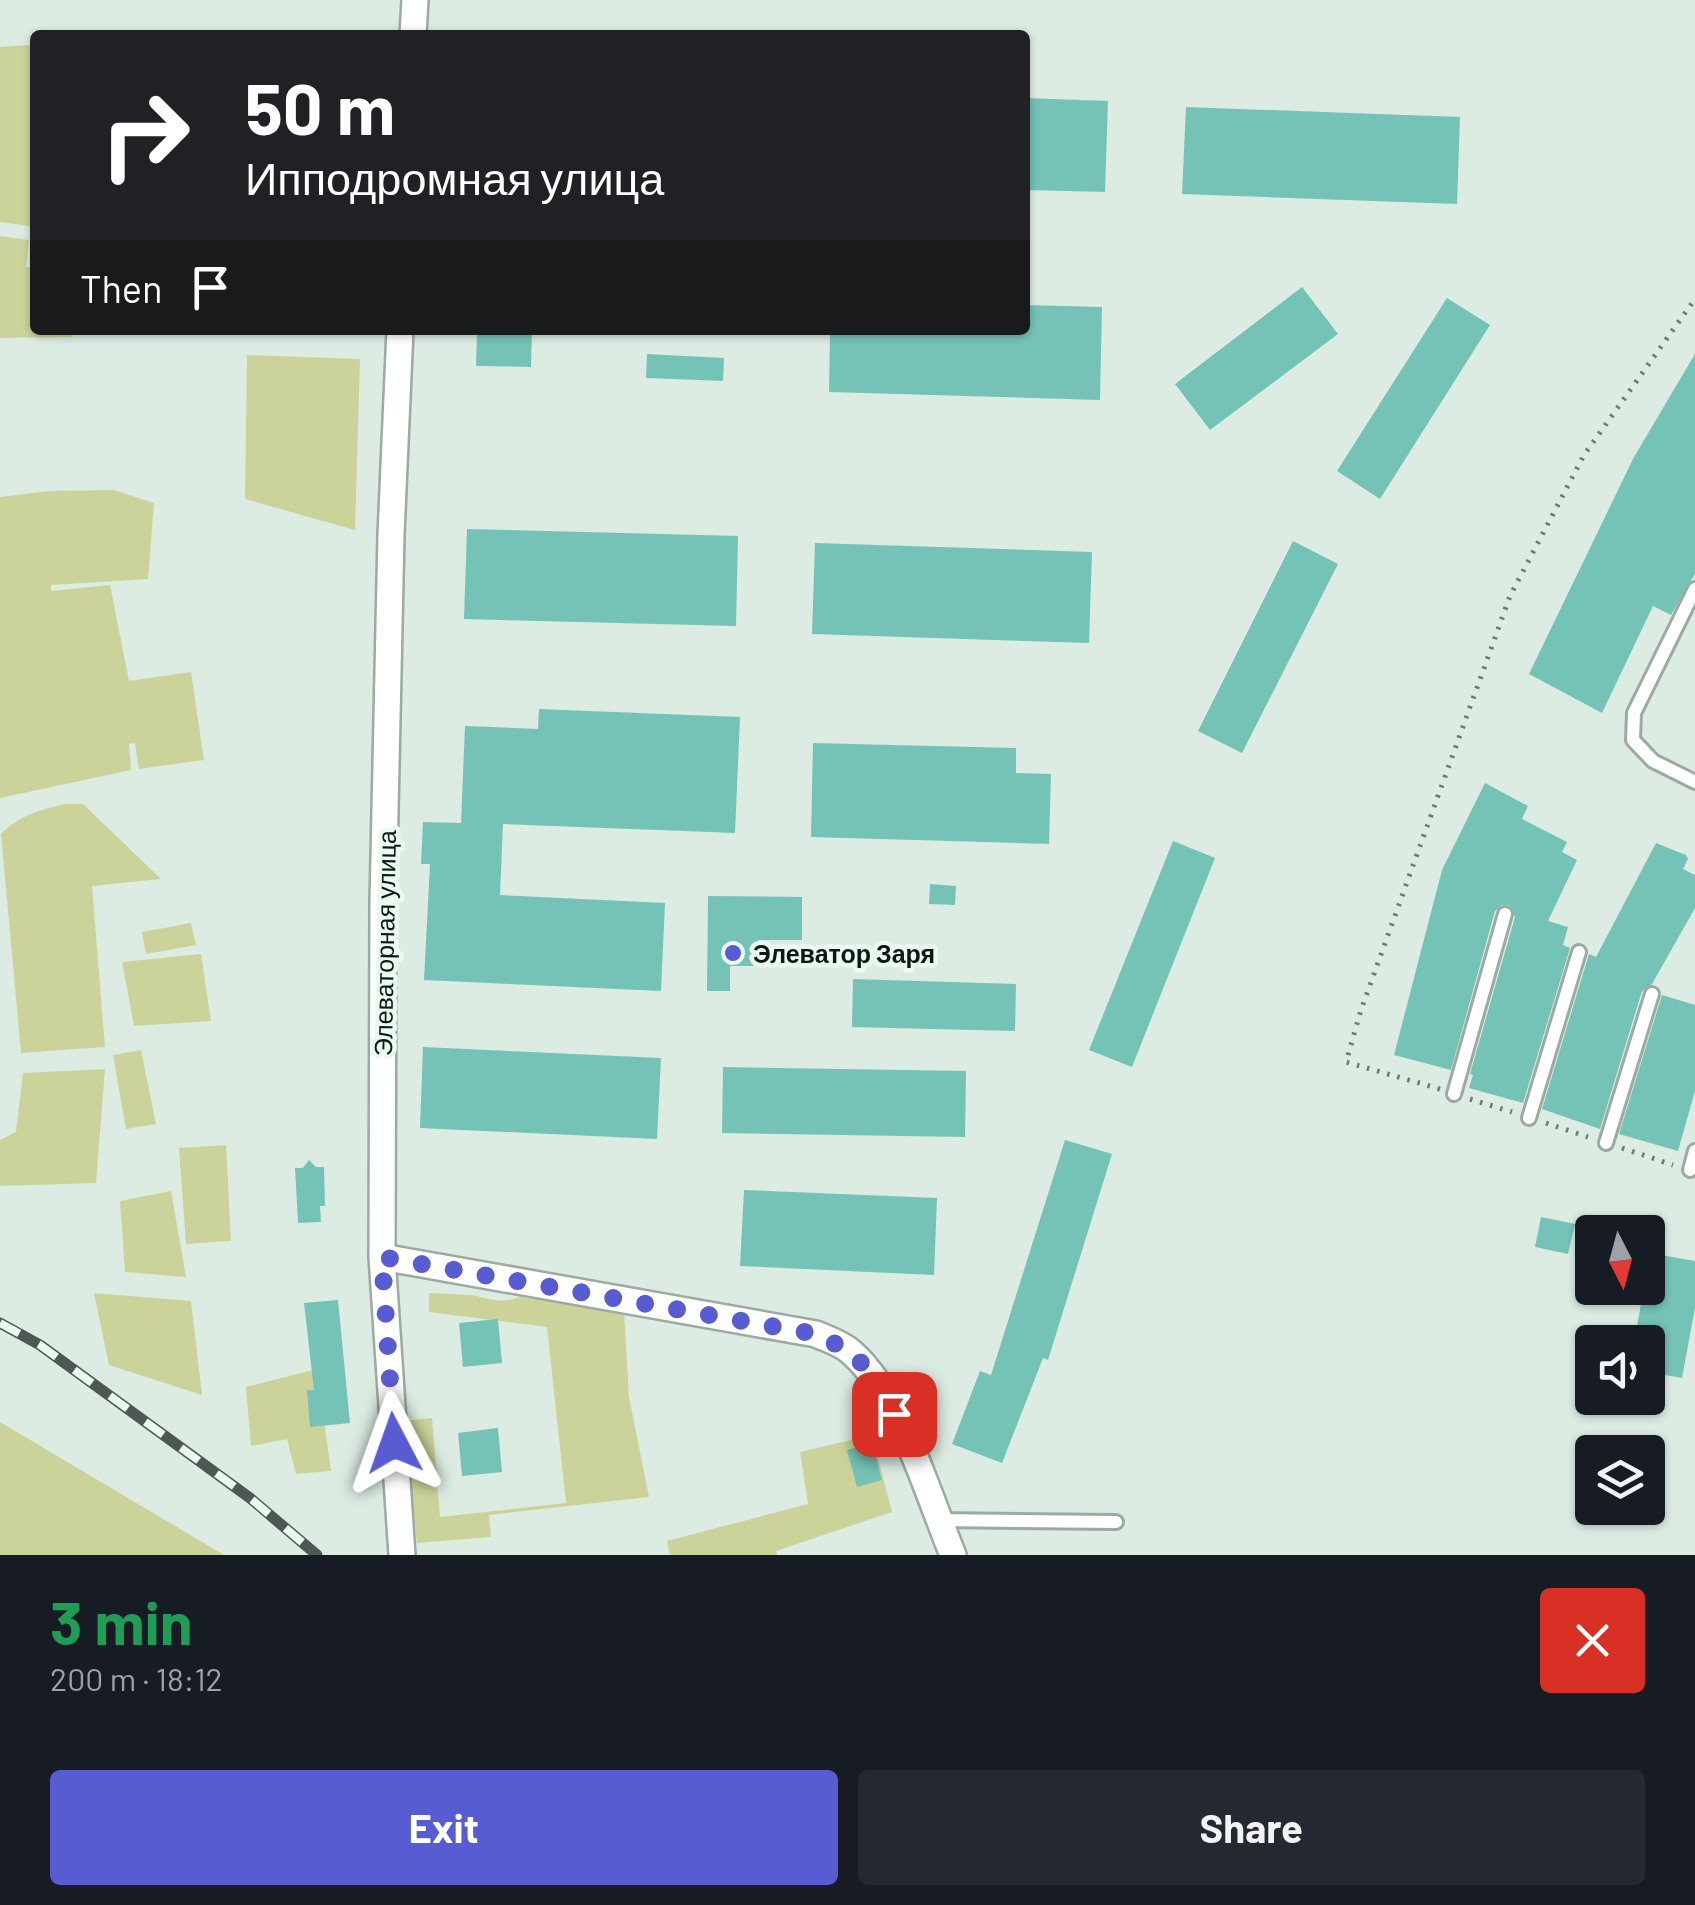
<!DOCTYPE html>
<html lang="en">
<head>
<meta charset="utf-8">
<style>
  :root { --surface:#171b24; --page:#242831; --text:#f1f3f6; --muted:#9ea1a6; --accent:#575cd3 }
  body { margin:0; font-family:Barlow,sans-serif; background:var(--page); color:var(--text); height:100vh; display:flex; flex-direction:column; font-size:38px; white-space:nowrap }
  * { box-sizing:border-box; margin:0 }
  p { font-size:32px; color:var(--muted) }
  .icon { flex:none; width:55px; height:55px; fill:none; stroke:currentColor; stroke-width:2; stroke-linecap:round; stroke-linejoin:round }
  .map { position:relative; height:1555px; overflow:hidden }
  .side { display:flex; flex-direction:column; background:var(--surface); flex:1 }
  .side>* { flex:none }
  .guide { position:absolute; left:30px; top:30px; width:1000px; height:305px; border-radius:10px; box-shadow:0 2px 8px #0004; background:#202124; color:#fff; overflow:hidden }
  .needle { width:65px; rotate:174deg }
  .tools { position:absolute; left:1575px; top:1215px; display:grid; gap:20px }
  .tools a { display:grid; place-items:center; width:90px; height:90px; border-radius:10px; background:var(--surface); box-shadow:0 2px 8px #0004; font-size:50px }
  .pin { position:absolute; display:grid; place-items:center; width:85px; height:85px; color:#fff; margin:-42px; border-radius:20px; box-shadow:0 5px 15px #0006 }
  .me { position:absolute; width:110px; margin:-55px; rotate:356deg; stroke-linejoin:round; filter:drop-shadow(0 0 8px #0008) }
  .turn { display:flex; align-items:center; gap:35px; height:210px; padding:0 50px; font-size:45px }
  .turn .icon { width:130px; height:130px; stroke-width:2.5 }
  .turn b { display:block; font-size:70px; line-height:85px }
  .then { display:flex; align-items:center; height:95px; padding:0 50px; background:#0003; gap:20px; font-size:38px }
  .round { display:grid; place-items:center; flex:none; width:105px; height:105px; border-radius:10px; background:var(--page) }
  .overview { display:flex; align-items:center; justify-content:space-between; height:170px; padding:0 50px }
  h1 { font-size:60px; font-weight:700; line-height:75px; color:#1e9e55 }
  .action { display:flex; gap:20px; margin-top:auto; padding:20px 50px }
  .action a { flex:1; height:115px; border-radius:10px; background:var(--accent); color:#fff; font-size:40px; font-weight:700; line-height:115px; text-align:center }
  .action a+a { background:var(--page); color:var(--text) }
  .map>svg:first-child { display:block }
  .green { fill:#ccd39a }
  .building { fill:#75c3b7 }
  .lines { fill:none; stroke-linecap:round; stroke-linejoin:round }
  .lane-casing { stroke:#9baba1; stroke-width:18 }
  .street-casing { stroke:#9baba1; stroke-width:30 }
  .path { stroke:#6f7a74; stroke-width:5; stroke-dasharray:2.5 8; stroke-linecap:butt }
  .lane { stroke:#fff; stroke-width:12 }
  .street { stroke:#fff; stroke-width:25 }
  .rail-casing { stroke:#4e5752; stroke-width:11 }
  .rail { stroke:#e9faf0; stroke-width:8; stroke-dasharray:22; stroke-linecap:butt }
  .route { stroke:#575cd3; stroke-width:18; stroke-dasharray:0 32.4 }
  .poi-dot { fill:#575cd3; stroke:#e9faf0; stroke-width:4 }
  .labels { text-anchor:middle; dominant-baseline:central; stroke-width:9; stroke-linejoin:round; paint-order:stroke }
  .street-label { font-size:25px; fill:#101613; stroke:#e9faf0 }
  .poi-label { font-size:25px; font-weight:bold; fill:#101613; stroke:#e9faf0; text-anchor:start }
</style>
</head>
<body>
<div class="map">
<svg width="1695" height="1555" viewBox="0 0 1695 1555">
  <rect width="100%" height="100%" fill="#dcece3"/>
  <path class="green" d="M26,45l9,3v168h-5v10l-30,-4v-175z
    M0,236l29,4 -3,27 9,1v62h37v7l-72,1z
    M247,355l113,4 -5,171 -110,-31z
    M114,490l40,13 -6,76 -97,6v6l59,-6 19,96 62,-9 13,88 -65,9 -4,-26 -6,1 2,26 -131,28v-301l49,-6z
    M65,804h18l78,75 -69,7 13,161 -84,6 -20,-219c19,-19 39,-24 64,-30z
    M191,923l5,22 -50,9 -4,-22z
    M201,954l10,67 -77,5 -12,-64z
    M141,1050l15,74 -30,5 -13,-74z
    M105,1069l-9,114 -96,3v-46l16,-8 7,-59z
    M226,1145l5,96 -45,3 -7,-96z
    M171,1191l15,86 -61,-5 -5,-71z
    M94,1293l97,8 11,94 -93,-30z
    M429,1293c14,1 29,1 42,2 20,3 27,10 49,2l104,14 5,86 20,100 -160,18 2,22 -74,6 -13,-122 28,-3 8,99 126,-14 -19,-176 -118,-15z
    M317,1369l14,102 -35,3 -9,-35 -36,7 -5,-59z
    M0,1422l224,133h-224z
    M872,1435l20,77 -116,39 1,4h-107l-3,-14 141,-37 -8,-52z"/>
  <path class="building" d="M1025,98l83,3 -3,91 -80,-2z
    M1186,107l274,10 -3,87 -275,-10z
    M1302,287l36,47 -128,96 -35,-46z
    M1447,298l43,27 -110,174 -43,-28z
    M1025,305l77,2 -2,93 -271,-8 1,-62h195z
    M477,330h55l-1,37 -55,-1z
    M647,354l77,4 -1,23 -77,-3z
    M1695,354v220l-24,41 -18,-9 -51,107 -73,-39 105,-217z
    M467,529l271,7 -2,90 -272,-7z
    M1293,541l45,23 -96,189 -44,-22z
    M815,543l277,9 -3,91 -277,-9z
    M539,709l201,8 -5,116 -232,-9 -3,71 165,8 -4,88 -237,-11 6,-116h-9l2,-42 38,1 4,-97 73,3z
    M813,743l203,5v25l35,1 -2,70 -238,-7z
    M1485,783l43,23 -6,13 45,23 -5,10 15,8 -29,61 20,6 -5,18 7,3 -47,155 -54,-15 4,-13 -3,-1 45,-157 -6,-12h-7l-7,6 -44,159 -57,-15 48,-185z
    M1173,841l42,17 -83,209 -43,-17z
    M1656,843l30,12 2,4 -5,10 12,6v33l-43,76 -10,7 -42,138 -58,-20 47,-155 7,3z
    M930,884l26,2 -1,19 -26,-1z
    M708,896l94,1v43h-43v26h-29v25h-23z
    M853,979l163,5 -1,47 -163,-4z
    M1662,995l33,10v86l-17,60 -59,-17z
    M423,1047l238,11 -4,81 -237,-11z
    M723,1067l243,4 -1,66 -243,-4z
    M1065,1140l47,14 -64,206 -5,-2 -41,105 -50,-19 28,-73 11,4z
    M309,1160l7,7h8l1,39h-5l1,16 -23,1 -3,-55h8z
    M744,1190l193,8 -3,77 -194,-9z
    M1541,1217l34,7 -7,30 -33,-7z
    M1650,1253l45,8v47l-13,70 -34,-6v-30h-14l10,-54h4z
    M338,1300l12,123 -40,4 -3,-37h7l-10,-87z
    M498,1319l4,44 -39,4 -4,-44z
    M498,1428l4,44 -40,4 -4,-43z
    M872,1443l10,37 -25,7 -10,-37z"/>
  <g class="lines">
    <defs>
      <path id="lane" d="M1695,589l-61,124 -1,27 20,21 42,21
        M1454,1094l51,-180
        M1529,1118l50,-166
        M1606,1143l46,-149
        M1690,1170l5,-19
        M938,1520l178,2"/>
      <path id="street" d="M413,35l2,-35
        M400,330l-9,204 -8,369 -1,354 20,298
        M382,1257l434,77c11,5 25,9 35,18 48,41 77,143 102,203"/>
    </defs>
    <use href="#lane" class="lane-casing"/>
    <use href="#street" class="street-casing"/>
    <path class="path" d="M1440,1089l-94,-27 15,-52 149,-414 74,-141 111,-156
      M1470,1099l42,13
      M1546,1123l42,14
      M1622,1148l51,17"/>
    <use href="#lane" class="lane"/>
    <use href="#street" class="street"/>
    <defs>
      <path id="rail" d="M0,1323l40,22 210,153 67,57"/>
    </defs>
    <use href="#rail" class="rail-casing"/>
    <use href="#rail" class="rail"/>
  </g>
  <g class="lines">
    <path class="route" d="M394,1443l-12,-186 434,77c43,20 58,37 78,80"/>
  </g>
  <circle class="poi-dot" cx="733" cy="953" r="10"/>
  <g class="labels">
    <g class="street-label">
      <text transform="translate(384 943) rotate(-89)">Элеваторная улица</text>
    </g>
    <g class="poi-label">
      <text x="753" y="953">Элеватор Заря</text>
    </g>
  </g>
</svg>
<div class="tools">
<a><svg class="needle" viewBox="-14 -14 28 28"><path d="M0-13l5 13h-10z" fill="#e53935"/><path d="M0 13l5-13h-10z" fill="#9ea1a6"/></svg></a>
<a><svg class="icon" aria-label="sound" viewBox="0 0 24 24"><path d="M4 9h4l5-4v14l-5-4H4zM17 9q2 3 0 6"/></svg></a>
<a><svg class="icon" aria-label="layers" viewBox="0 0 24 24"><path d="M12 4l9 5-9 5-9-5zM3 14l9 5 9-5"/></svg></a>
</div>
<div class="pin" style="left:894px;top:1414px;background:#d93025"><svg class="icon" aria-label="arrive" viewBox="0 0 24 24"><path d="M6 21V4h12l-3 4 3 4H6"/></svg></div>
<svg class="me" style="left:394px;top:1443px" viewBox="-20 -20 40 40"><path d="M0-17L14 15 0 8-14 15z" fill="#575cd3" stroke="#fff" stroke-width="4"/></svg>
<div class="guide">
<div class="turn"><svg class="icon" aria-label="right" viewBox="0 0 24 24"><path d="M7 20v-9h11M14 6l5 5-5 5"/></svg><div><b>50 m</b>Ипподромная улица</div></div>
<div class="then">Then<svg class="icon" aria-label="arrive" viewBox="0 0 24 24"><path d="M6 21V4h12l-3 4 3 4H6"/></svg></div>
</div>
</div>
<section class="side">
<div class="overview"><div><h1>3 min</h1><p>200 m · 18:12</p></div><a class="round" style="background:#d93025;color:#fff"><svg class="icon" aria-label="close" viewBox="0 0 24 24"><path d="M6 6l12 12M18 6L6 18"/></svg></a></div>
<div class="action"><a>Exit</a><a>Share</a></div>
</section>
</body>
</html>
